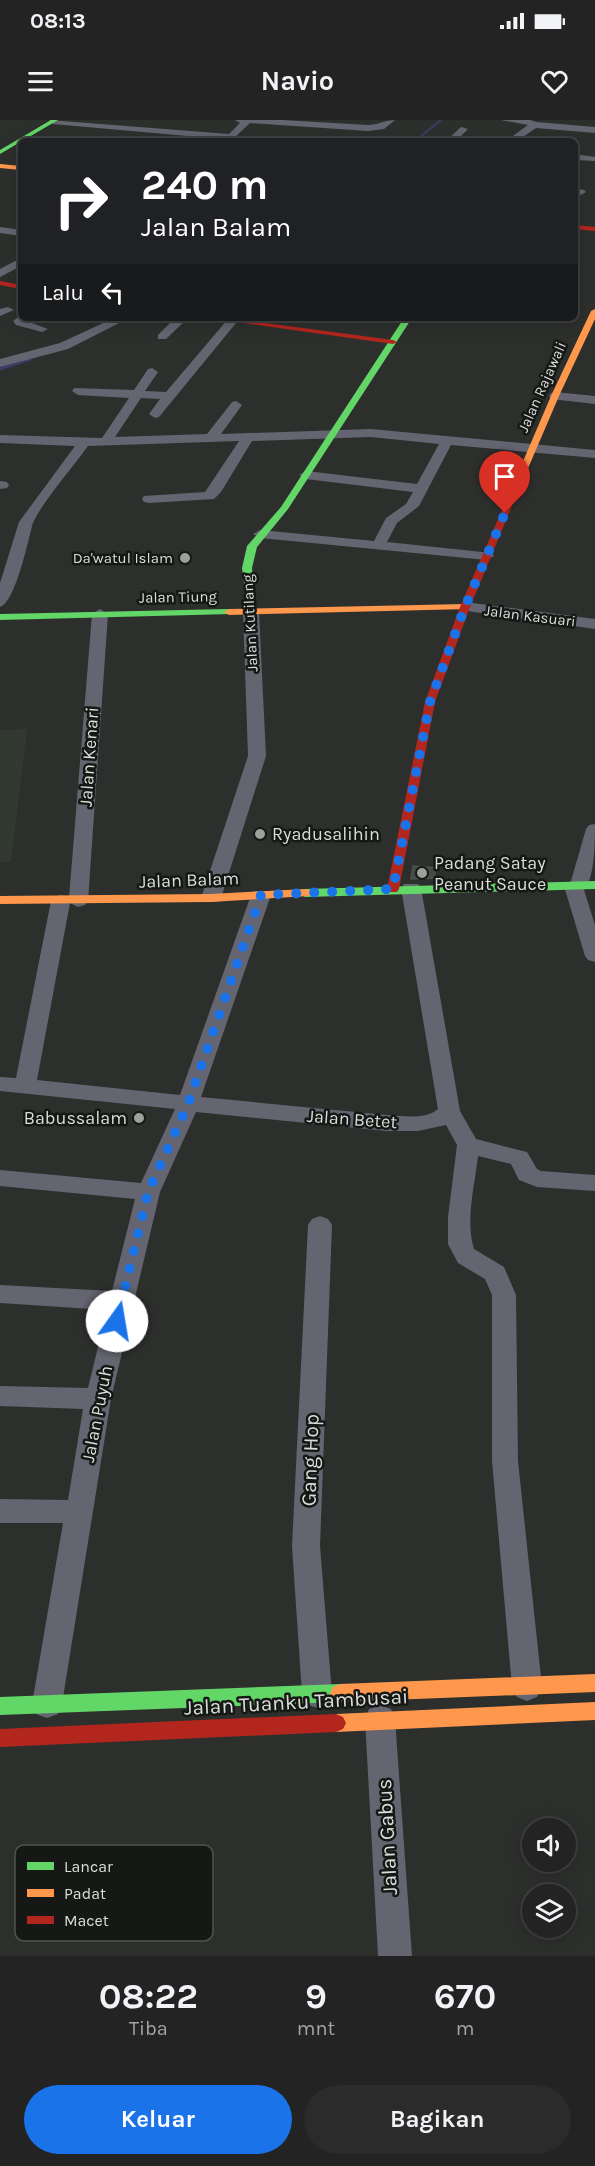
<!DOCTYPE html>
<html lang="id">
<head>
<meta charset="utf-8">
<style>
  :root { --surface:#222322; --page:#2a2b2a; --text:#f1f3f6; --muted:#a2a4a5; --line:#3f4040; --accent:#1a73e8 }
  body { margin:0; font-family:Karla,sans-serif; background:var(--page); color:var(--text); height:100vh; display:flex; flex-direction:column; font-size:22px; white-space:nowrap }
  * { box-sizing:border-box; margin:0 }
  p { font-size:20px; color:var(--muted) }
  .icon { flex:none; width:33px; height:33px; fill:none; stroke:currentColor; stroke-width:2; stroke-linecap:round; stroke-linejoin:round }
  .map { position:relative; height:1836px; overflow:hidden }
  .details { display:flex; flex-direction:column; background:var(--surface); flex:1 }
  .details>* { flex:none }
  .top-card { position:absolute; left:18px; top:18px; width:560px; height:183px; border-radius:9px; box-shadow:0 3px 15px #0003,0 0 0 2px var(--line); background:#202124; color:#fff; overflow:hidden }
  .buttons { position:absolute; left:522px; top:1698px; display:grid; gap:12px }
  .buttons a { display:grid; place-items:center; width:54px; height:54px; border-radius:50%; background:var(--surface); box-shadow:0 3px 15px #0003,0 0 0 2px var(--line); font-size:30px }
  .pin { position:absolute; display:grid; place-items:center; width:51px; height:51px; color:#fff; margin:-62px -26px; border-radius:50% 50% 50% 0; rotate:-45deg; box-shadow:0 0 6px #0007 }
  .pin .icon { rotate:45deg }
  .me { position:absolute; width:66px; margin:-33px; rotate:13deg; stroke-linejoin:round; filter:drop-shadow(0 0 4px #0008) }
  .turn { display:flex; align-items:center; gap:21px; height:126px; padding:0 24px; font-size:27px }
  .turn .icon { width:78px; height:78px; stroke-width:2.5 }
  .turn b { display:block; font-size:42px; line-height:51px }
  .then { display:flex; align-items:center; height:57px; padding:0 24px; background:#0003; gap:12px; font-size:22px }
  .eta { display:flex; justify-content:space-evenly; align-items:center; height:102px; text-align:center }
  .eta b { font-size:36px; font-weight:700; line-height:42px }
  .button { display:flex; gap:12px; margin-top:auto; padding:12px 24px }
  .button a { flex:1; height:69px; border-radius:36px; background:var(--accent); color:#fff; font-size:24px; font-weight:700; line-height:69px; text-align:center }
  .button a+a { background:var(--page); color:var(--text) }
  .status { display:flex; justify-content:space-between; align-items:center; height:42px; padding:0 30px; background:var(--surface); direction:ltr }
  .status svg { height:16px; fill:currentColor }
  header { display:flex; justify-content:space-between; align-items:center; height:78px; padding:0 24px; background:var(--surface); font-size:27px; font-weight:700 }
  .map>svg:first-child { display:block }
  .built { fill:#313930 }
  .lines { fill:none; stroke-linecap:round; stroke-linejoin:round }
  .stream-far1 { stroke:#3c3c68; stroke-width:2 }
  .stream { stroke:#3c3c68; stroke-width:3 }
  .building { fill:#434c43; stroke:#505250; stroke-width:1.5 }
  .street { fill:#646570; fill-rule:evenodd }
  .fast { fill:#63d668; fill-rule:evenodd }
  .slow { fill:#ff974d; fill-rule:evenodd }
  .jam { fill:#b3261e; fill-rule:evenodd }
  .route { stroke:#1a73e8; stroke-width:10; stroke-dasharray:0 18 }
  .poi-dot { fill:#9da09d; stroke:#161816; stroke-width:2 }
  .labels { text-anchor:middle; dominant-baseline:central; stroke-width:5; stroke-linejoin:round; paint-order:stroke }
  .far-street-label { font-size:15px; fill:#daddda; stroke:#161816 }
  .far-poi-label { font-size:15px; fill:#daddda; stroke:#161816; text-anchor:end }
  .street-label { font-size:18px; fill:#daddda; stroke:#161816 }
  .poi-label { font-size:18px; fill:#daddda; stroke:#161816; text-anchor:start }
  .near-street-label { font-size:21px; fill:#daddda; stroke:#161816 }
  .key { fill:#161816; stroke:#515351; stroke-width:1.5 }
  .key-label { font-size:16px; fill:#daddda }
</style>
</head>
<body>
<div class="status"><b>08:13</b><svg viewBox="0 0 49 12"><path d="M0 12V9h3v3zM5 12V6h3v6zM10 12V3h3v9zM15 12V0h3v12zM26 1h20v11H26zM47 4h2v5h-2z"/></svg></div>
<header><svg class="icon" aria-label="menu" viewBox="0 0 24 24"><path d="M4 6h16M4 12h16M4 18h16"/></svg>Navio<svg class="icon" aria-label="heart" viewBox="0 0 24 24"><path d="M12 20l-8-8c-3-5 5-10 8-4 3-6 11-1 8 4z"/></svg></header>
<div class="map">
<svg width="595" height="1836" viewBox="0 0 595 1836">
  <rect width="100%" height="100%" fill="#2d2f2d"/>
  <path class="built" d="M27,609l-16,133h-11v-132z"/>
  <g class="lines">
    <path class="stream-far1" d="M411,21l9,-4 21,-17"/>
    <path class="stream" d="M0,249l30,-10"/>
  </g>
  <path class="building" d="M413,746l23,2 -2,10 -23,1z"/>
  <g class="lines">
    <path class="street" d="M49,0l180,14 11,-11 -5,-3h47l86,5c10,0 17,-5 27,-5l-11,9 -16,2 -118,-8 -18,17 -179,-16z
      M501,0h29l6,2 59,5v6l-59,-5 -19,13h-11l22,-16z
      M461,7l7,2 -12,12h-10z
      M574,34l21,3v4l-21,-1z
      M574,68l10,2 2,2 -5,3 -7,-1z
      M0,107l21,3v6l-21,-3z
      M21,138v8l-21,11v-8z
      M8,187l6,3 -14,6v-7z
      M21,195v3h9l-3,3 21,8 -6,3 -26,-7 -3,-4z
      M114,198h15l-61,31 -68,18v-8l60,-16z
      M175,198h13l-22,21h-8v-4z
      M234,198l4,3 -2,2 -77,94 -4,1 -6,-4 11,-15 -19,-1 -26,39 92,-3 25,-32 4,-1 6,4 -21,29 150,-5 224,21v8l-144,-13 -32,61 -22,17 -10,19 105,11 2,3 -7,4 -227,-22 -7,-4 7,-4 114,11 12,-23 20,-14 7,-12 -107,-13 -7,-4 7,-4 111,13 22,-40 -68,-7 -119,4 -31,51 -7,7 -65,4 -5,-1 -2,-3 2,-3 61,-4 34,-51 -151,5c-12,17 -52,64 -56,80 -4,16 -17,77 -32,81v-24l19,-61 56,-76 -75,-3v-8l102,3 27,-40 -51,-3 -6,-4 2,-3 60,2 14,-21 4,-1 6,4 -13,19 21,1 62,-73z
      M555,272l40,4v8l-44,-5 -2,-3 2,-3z
      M0,361l7,1 2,3 -2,3 -7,1z
      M465,482l130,17v10l-135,-19 -3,-3z
      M251,487l8,5 7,144 -45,142 -3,4h-14l-3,-4 47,-142 -5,-144z
      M100,489l8,5 -20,287 -3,4 -7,2 -8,-4 -33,177 143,15 71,-200 3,-4h14l3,4 -70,202 186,18c16,1 38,5 51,-6l-37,-221 3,-4h14l3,4 39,223 16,28 51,13 10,17 4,2 54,4v16l-58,-4 -18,-7 -8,-16 -33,-8c-3,28 -13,65 -4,93l30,18 12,28 2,166 24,226 -5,10 -10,4 -10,-4 -5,-10 -20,-226v-166l-7,-16 -27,-16 -10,-19v-27l9,-72 -11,-20 -28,6h-31l-191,-19 -36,80 -49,207 -49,305 -4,10 -11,4 -11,-4 -4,-10 31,-181h-63v-24l68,1 15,-91 -83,-3v-20l88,2 19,-78 -107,-7v-18l112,6 23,-92 -135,-13v-16l141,13 34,-74 -175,-18v-14l16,1 35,-177 3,-4 7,-2 8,3 23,-284z
      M595,704c0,17 0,54 -11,66l11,35v37l-7,-2 -3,-4 -21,-70 7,-5 15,-52 3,-4z
      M320,1096l8,3 4,6 -12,321 12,148 -4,10 -11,4 -11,-4 -4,-10 -10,-148 16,-321 4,-6z
      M380,1585l11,4 4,10 17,237h-34l-13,-237 4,-10z"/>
    <path class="fast" d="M51,0h7l-58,34v-4z
      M404,198h8l-124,191 -31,38 -5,21 4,44 -8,2 -6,-46 5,-22 34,-39z
      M229,489l3,1v4l-232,6v-6z
      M595,761v8l-290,8 -6,-4 6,-4z
      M340,1564l7,3 3,6 -3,6 -7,3 -340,13v-18z"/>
    <path class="slow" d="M0,44l21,2v4l-21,-2z
      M595,189v10l-36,77 -45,105 -7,2 -1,-2 45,-105 40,-85z
      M465,484l3,1v4l-239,6 -5,-3 5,-3z
      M305,769l4,1 2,3 -2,3 -98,6 -211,2v-8l211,-2z
      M595,1554v18l-255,10 -7,-3 -3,-6 3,-6 7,-3z
      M595,1582v18l-259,12 -7,-3 -3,-6 3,-6 7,-3z"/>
    <path class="jam" d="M574,105l21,2v4l-21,-2z
      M0,161l21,4v4l-21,-4z
      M207,198h21l165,22 4,2 -4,2z
      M510,378l4,3 -44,106 -35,95 -36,187 -2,3h-8l-2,-3 38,-187 35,-95 46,-106z
      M336,1594l7,3 3,6 -3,6 -7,3 -336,15v-18z"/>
  </g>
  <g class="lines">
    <path class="route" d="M117,1201l31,-129 40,-88 73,-209 132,-6 37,-187 35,-95 40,-94"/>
  </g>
  <g class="poi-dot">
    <circle cx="185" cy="438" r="6"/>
    <circle cx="260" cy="714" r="6"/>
    <circle cx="422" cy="753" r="6"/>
    <circle cx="139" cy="998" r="6"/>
  </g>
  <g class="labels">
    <g class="far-street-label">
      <text transform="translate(542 267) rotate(-66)">Jalan Rajawali</text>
      <text transform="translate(178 477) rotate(-1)">Jalan Tiung</text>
      <text transform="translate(530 496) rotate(7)">Jalan Kasuari</text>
      <text transform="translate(250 503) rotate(-93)">Jalan Kutilang</text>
    </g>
    <g class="far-poi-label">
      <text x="173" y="438">Da'watul Islam</text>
    </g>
    <g class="street-label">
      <text transform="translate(89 637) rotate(-86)">Jalan Kenari</text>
      <text transform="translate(189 760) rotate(-2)">Jalan Balam</text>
      <text transform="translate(352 999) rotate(4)">Jalan Betet</text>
      <text transform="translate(97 1294) rotate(-79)">Jalan Puyuh</text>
    </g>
    <g class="poi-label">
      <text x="272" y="714">Ryadusalihin</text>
      <text x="434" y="743">Padang Satay<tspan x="434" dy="21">Peanut Sauce</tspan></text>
      <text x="127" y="998" text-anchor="end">Babussalam</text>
    </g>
    <g class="near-street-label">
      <text transform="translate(310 1340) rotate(-88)">Gang Hop</text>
      <text transform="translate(296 1582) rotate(-3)">Jalan Tuanku Tambusai</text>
      <text transform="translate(387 1717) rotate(-93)">Jalan Gabus</text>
    </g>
  </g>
  <rect x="15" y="1725" width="198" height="96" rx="9" class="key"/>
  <rect x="27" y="1742" width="27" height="8" fill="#63d668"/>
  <rect x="27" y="1769" width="27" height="8" fill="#ff974d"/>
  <rect x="27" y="1796" width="27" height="8" fill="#b3261e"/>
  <g class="key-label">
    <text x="64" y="1752">Lancar</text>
    <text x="64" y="1779">Padat</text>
    <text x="64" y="1806">Macet</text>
  </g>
</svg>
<div class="buttons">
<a><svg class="icon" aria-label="sound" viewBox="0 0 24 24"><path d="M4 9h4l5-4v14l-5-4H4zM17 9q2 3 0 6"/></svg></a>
<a><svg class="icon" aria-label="layers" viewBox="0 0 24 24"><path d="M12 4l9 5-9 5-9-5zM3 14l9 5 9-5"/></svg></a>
</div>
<div class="pin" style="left:505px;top:393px;background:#d93025"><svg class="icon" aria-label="arrive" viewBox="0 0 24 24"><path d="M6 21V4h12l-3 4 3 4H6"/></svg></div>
<svg class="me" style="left:117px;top:1201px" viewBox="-20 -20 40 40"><circle r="19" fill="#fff"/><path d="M0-13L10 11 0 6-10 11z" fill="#1a73e8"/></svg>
<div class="top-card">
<div class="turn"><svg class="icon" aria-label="right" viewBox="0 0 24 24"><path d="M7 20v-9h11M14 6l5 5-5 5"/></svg><div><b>240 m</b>Jalan Balam</div></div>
<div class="then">Lalu<svg class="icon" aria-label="left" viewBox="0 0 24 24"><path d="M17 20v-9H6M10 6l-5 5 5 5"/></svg></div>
</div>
</div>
<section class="details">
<div class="eta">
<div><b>08:22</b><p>Tiba</p></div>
<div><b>9</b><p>mnt</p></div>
<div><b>670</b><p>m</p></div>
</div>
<div class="button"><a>Keluar</a><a>Bagikan</a></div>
</section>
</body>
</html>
